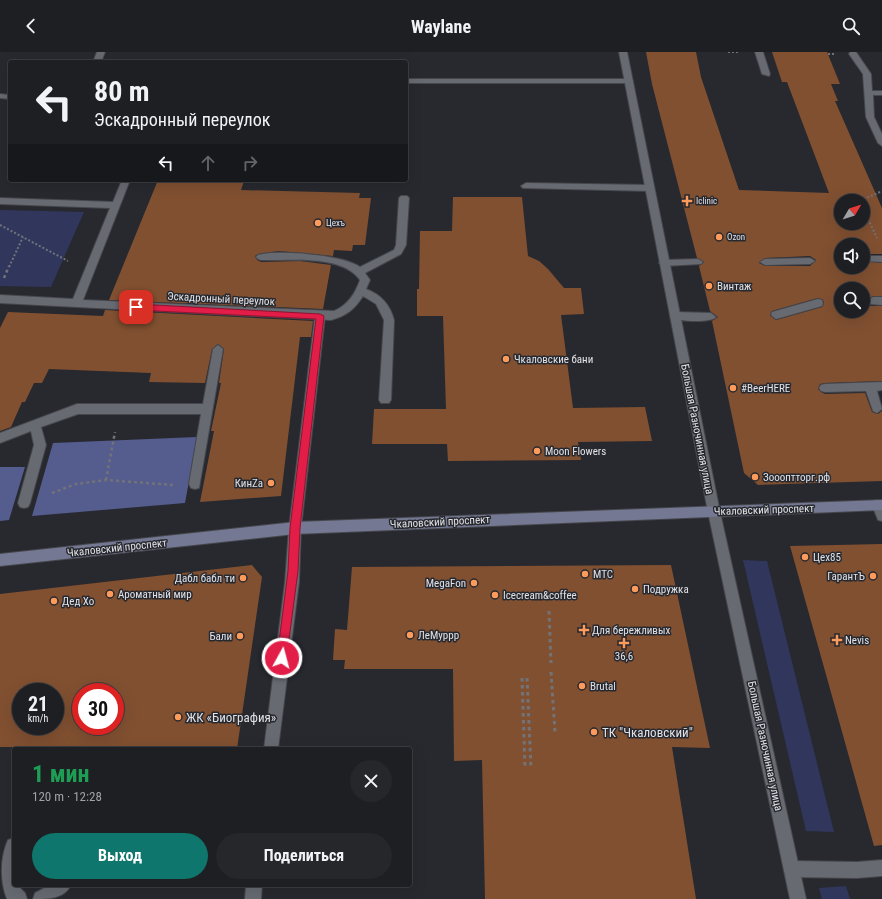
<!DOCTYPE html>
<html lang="ru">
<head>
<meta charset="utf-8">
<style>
  :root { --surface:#1d1f23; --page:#25272b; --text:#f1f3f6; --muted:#a0a2a6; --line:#3b3d41; --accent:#0f766e }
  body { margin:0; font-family:"Roboto Condensed",sans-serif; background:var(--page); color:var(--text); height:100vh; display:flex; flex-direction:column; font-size:15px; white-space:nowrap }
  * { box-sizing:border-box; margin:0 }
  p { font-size:13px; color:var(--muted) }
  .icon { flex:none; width:22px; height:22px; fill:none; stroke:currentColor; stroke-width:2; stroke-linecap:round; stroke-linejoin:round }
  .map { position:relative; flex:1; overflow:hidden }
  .details { position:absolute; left:12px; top:695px; width:400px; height:140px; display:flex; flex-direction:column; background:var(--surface); border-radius:4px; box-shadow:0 4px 16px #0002,0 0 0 1px var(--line) }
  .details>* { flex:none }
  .banner { position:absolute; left:8px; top:8px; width:400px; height:122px; border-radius:4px; box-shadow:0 4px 16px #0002,0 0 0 1px var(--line); background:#1d1f23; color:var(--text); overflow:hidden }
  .needle { width:26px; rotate:51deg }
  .controls { position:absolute; left:834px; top:142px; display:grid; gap:8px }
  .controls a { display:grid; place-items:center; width:36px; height:36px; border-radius:50%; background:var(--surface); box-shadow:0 4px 16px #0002,0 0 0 1px var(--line); font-size:20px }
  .speed { position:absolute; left:12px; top:631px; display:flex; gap:8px; font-size:20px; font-weight:700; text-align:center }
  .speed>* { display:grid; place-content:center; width:52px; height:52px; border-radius:50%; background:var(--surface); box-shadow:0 4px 16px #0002,0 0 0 1px var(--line); line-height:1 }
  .speed small { font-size:10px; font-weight:400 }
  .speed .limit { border:6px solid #d22; background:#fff; color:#111 }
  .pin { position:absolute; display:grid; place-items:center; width:34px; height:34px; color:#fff; margin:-17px; border-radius:8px; box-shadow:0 2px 6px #0006 }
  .me { position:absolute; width:44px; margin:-22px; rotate:7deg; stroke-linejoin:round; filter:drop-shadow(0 0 3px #0008) }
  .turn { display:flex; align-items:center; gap:14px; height:84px; padding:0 20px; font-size:18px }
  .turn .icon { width:52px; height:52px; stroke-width:2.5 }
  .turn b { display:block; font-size:28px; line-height:34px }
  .lanes { display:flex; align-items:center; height:38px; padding:0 20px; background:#0003; justify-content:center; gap:20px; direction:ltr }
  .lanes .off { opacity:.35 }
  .round { display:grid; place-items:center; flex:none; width:42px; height:42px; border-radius:21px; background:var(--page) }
  .overview { display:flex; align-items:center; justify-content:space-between; height:68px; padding:0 20px }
  h1 { font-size:24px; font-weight:700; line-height:30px; color:#1e9e55 }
  .button { display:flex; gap:8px; margin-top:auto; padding:8px 20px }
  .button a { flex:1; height:46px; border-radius:24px; background:var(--accent); color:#fff; font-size:16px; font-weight:700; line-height:46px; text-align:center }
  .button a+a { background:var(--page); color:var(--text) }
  header { display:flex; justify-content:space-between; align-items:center; height:52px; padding:0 20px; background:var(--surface); font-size:18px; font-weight:700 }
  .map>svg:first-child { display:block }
  .green { fill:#31365d }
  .forest { fill:#555c8e }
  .building { fill:#815031; fill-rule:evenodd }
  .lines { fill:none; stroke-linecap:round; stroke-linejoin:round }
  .lane-casing { stroke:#46474d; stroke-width:2 }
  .street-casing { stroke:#46474d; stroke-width:2 }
  .secondary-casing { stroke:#46474d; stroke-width:2 }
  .path-far2 { stroke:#727379; stroke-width:2; stroke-dasharray:2 2; stroke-linecap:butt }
  .path-far1 { stroke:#727379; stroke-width:2.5; stroke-dasharray:3 3; stroke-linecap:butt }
  .path { stroke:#727379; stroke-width:3; stroke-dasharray:3.5 3.5; stroke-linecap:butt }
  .lane { fill:#686a72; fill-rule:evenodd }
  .street { fill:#686a72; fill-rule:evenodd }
  .secondary { fill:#747892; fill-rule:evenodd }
  .route { fill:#e11d48; stroke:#92132f }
  .poi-dot { fill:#ff9b5a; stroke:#27292f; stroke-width:1.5 }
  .labels { text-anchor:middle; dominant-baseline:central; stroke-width:3; stroke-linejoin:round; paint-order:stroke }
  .far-poi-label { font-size:9px; fill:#e1e2e7; stroke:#27292f; text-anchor:start }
  .poi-label { font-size:11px; fill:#e1e2e7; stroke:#27292f; text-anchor:start }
  .street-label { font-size:11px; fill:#e1e2e7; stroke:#27292f }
  .near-poi-label { font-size:13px; fill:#e1e2e7; stroke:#27292f; text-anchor:start }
</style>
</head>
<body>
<header><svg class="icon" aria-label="back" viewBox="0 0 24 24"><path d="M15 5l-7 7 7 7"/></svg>Waylane<svg class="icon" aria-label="search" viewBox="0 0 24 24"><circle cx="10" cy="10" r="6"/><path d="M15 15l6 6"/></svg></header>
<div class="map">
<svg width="882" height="847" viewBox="0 0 882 847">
  <rect width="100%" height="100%" fill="#27292f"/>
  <path class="green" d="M0,158l84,2 -33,75 -51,-1z
    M743,508l24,1 67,271 -28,-1z
    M846,834l4,13h-28l-3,-11z"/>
  <path class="forest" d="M197,385l-12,66 -153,13 21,-73z
    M0,415h25l-16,53 -9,1z"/>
  <path class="building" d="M646,0h50l5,25 38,113 90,3 -42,-111h-5l-10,-30h55l13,32h-9l7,17h-3l47,107v46h-14l-5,3v-12h-22v22h22v-6l19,2v33h-9l-6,5 2,5h13v75l-57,2 -5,1 -2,5 3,3 4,2 40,-1 7,19 6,2 4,-3v70l-124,4 -14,-12 -32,-152 6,-4 -8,-6 -11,-45 5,-4 -7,-4 -45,-174zM841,149h22v22h-22zM810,204l6,4 -6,6h-45l-6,-3 6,-5zM841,237h22v22h-22zM818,246l5,2 1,3 -2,4 -46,13 -6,-5 2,-4z
    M158,128l86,1 -3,9 119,3 -1,5h12l-6,47h-12l-1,6 -18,-1 -1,6 -54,-5 -21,3 -3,2 2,4 4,2 39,-1 31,4 -8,44 -214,-9z
    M453,145h69l6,59 11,5 9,8 16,19h17l3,26 -23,1 12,93 72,-1 7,34 -74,1 3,18 -133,1 -1,-17h-75l2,-35h72l-3,-93h-26v-27h2l1,-58h32z
    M105,258l208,11 -2,16h-11l-19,159 -81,6 14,-71h-3l10,-48h-2l5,-34 -6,-5 -6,5 -7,34 -56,-1 2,-9 -102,-4 -7,14h-8l-9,19h-3l-11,25 -11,4v-103l8,-16 95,4z
    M882,492v301l-8,1 -84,-300z
    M252,513l10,12 -25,172h-223l1,-2h-15v-153zM21,640h34v34h-34zM81,640h34v34h-34z
    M671,513l39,183 -38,-1 24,152h-211l-3,-139 -28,1 -1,-92h-109l1,-9h-12l2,-31 12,1 5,-63z"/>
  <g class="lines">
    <defs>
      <path id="lane" d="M97,0h8l-4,10h-8z
        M755,0h8l7,22 -1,2 -7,-2z
        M850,0h6l15,22 1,17h10v4h-9l1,22 8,17v12l-4,-3 -12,-26 -3,-43 -14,-20z
        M406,27h223l4,2 -4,2h-223z
        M0,42l10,1v4l-10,-1z
        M122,128h8l-47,120 251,11c14,-6 21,-17 26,-31 -18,-26 -71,-19 -99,-20l-3,-1 -2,-2 2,-2c18,-6 86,0 102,12l34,-17 2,-5 3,-47 2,-2h6l2,2 -3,47 -5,9 -36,19 5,7 -4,9c16,6 24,16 28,31l-3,80 -2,3h-8l-2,-3 5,-80 -8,-16 -13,-8c-8,13 -17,20 -32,24l-331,-17v-8l73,4 37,-91 -110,-4v-6l113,4z
        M526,131l123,2 5,3 -5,3 -126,-3 -2,-2z
        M868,204h14v6l-17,-1 -2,-2z
        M810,206l5,3 -5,3 -45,1 -5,-3 5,-3z
        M698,207l5,3 -2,2 -37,2 -5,-3 5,-3z
        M873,245h9v8l-13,-1 -1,-3z
        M818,247l4,1 1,3 -1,3 -46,13 -5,-4 1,-3z
        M675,260l36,1 5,4c-4,6 -42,5 -46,-1z
        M218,293l5,4 -24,139 -4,1 -4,-1 -2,-4 12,-70h-123l-37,13 5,18 -16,58 -2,4 -4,1 -4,-1 -2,-4 16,-58 -3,-14 -31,12v-10l77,-29h126l10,-55z
        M882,330v8l-5,1 5,18 -5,4 -4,-2 -7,-20 -41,1 -4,-1 -2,-3 2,-3 4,-1z
        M878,448l4,1v20l-4,-1 -6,-15 2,-4z
        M14,786v47h3l8,8 2,6h-20c-7,-17 -7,-41 1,-59z
        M882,808v16l-25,2 -65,-1 -6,-2 -2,-6 2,-6 6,-2 65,1z
        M50,833h21c-7,14 -23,14 -38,14l2,-6z"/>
      <path id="street" d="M619,0h8l93,460 86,387h-16l-82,-387z
        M320,260l5,4 -24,212 -2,54 -21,167h-14l21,-167 4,-54 26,-212z
        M246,833h16l-1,14h-16z"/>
      <path id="secondary" d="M882,448v10l-587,24 -295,32v-12l295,-32z"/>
    </defs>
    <use href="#lane" class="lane-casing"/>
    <use href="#street" class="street-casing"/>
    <use href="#secondary" class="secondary-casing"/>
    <path class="path-far2" d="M728,0h12
      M828,2h7
      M860,149l22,-10
      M863,156l14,30
      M0,173l68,36
      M9,215l14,-30"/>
    <path class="path-far1" d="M4,226l5,-12
      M106,428l9,-48
      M52,441l24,-9 30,-4 67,5"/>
    <path class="path" d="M549,559l2,52
      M551,620l4,60
      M522,626l3,90
      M527,626l4,90"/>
    <use href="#lane" class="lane"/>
    <use href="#street" class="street"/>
    <use href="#secondary" class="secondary"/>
  </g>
  <path class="route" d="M136,252l184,10 4,2 -24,212 -2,43 -12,91 -4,1 -4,-1 -1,-4 11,-87 2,-43 26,-209 -180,-9 -4,-3z"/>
  <g class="poi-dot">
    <path d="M685 143h4v4h4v4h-4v4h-4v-4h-4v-4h4z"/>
    <circle cx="318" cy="171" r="4"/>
    <circle cx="719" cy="185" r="4"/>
    <circle cx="709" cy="234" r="4"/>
    <circle cx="506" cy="307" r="4"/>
    <circle cx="733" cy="336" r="4"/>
    <circle cx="537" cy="399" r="4"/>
    <circle cx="755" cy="425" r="4"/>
    <circle cx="271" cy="431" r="4"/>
    <circle cx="805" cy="505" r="4"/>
    <circle cx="585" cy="522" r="4"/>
    <circle cx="873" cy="524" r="4"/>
    <circle cx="243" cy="526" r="4"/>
    <circle cx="474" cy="531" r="4"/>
    <circle cx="635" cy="537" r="4"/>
    <circle cx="110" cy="542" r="4"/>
    <circle cx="495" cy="543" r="4"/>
    <circle cx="54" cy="549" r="4"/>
    <path d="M582 572h4v4h4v4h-4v4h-4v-4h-4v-4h4z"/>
    <circle cx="410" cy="583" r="4"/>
    <circle cx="240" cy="584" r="4"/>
    <path d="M835 582h4v4h4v4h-4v4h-4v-4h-4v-4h4z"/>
    <path d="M622 585h4v4h4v4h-4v4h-4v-4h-4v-4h4z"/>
    <circle cx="582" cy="634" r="4"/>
    <circle cx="178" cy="665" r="4"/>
    <circle cx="594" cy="680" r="4"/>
  </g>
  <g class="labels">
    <g class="far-poi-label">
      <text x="696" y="149">Iclinic</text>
      <text x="326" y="171">Цехъ</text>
      <text x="727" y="185">Ozon</text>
    </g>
    <g class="poi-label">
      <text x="717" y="234">Винтаж</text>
      <text x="514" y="307">Чкаловские бани</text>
      <text x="741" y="336">#BeerHERE</text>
      <text x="545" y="399">Moon Flowers</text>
      <text x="763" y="425">Зоооптторг.рф</text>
      <text x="263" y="431" text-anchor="end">КинZa</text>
      <text x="813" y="505">Цех85</text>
      <text x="593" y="522">МТС</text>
      <text x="865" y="524" text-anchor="end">ГарантЪ</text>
      <text x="235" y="526" text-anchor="end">Дабл бабл ти</text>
      <text x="466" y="531" text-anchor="end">MegaFon</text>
      <text x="643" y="537">Подружка</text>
      <text x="118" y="542">Ароматный мир</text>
      <text x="503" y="543">Icecream&amp;coffee</text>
      <text x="62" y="549">Дед Хо</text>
      <text x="592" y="578">Для бережливых</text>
      <text x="418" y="583">ЛеМуррр</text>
      <text x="232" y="584" text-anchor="end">Бали</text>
      <text x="845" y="588">Nevis</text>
      <text x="624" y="604" text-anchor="middle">36,6</text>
      <text x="590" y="634">Brutal</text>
    </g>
    <g class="street-label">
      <text transform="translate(221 247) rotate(3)">Эскадронный переулок</text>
      <text transform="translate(697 377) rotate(79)">Большая Разночинная улица</text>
      <text transform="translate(764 458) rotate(-2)">Чкаловский проспект</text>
      <text transform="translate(440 470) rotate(-3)">Чкаловский проспект</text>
      <text transform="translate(117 496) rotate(-6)">Чкаловский проспект</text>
      <text transform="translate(765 694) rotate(78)">Большая Разночинная улица</text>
    </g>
    <g class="near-poi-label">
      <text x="186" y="665">ЖК «Биография»</text>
      <text x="602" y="680">ТК "Чкаловский"</text>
    </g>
  </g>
</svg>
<div class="controls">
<a><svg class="needle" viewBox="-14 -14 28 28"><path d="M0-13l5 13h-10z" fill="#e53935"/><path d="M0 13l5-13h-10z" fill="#a0a2a6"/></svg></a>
<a><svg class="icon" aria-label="sound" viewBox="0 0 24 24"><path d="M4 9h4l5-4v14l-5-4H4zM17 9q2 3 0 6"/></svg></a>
<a><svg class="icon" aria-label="search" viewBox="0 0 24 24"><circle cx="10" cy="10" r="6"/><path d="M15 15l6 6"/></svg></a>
</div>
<div class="speed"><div>21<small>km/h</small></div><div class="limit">30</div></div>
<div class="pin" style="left:136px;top:255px;background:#d93025"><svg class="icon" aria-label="arrive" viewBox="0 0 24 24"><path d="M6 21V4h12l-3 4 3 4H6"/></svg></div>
<svg class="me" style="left:282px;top:606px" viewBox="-20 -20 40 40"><circle r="17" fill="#e11d48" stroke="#fff" stroke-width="3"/><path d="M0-11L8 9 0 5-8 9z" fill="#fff"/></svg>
<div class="banner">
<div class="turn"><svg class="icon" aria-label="left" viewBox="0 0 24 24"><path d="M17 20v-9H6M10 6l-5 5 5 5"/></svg><div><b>80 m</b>Эскадронный переулок</div></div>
<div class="lanes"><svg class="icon" aria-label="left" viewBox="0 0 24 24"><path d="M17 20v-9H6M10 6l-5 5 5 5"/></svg><svg class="icon off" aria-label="ahead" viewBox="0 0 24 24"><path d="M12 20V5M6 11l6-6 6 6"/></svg><svg class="icon off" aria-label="right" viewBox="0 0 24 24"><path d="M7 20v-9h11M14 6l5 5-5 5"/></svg></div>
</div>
<section class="details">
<div class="overview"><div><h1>1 мин</h1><p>120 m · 12:28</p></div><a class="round"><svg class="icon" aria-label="close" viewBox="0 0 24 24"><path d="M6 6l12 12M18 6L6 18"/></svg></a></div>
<div class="button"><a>Выход</a><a>Поделиться</a></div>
</section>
</div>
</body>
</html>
